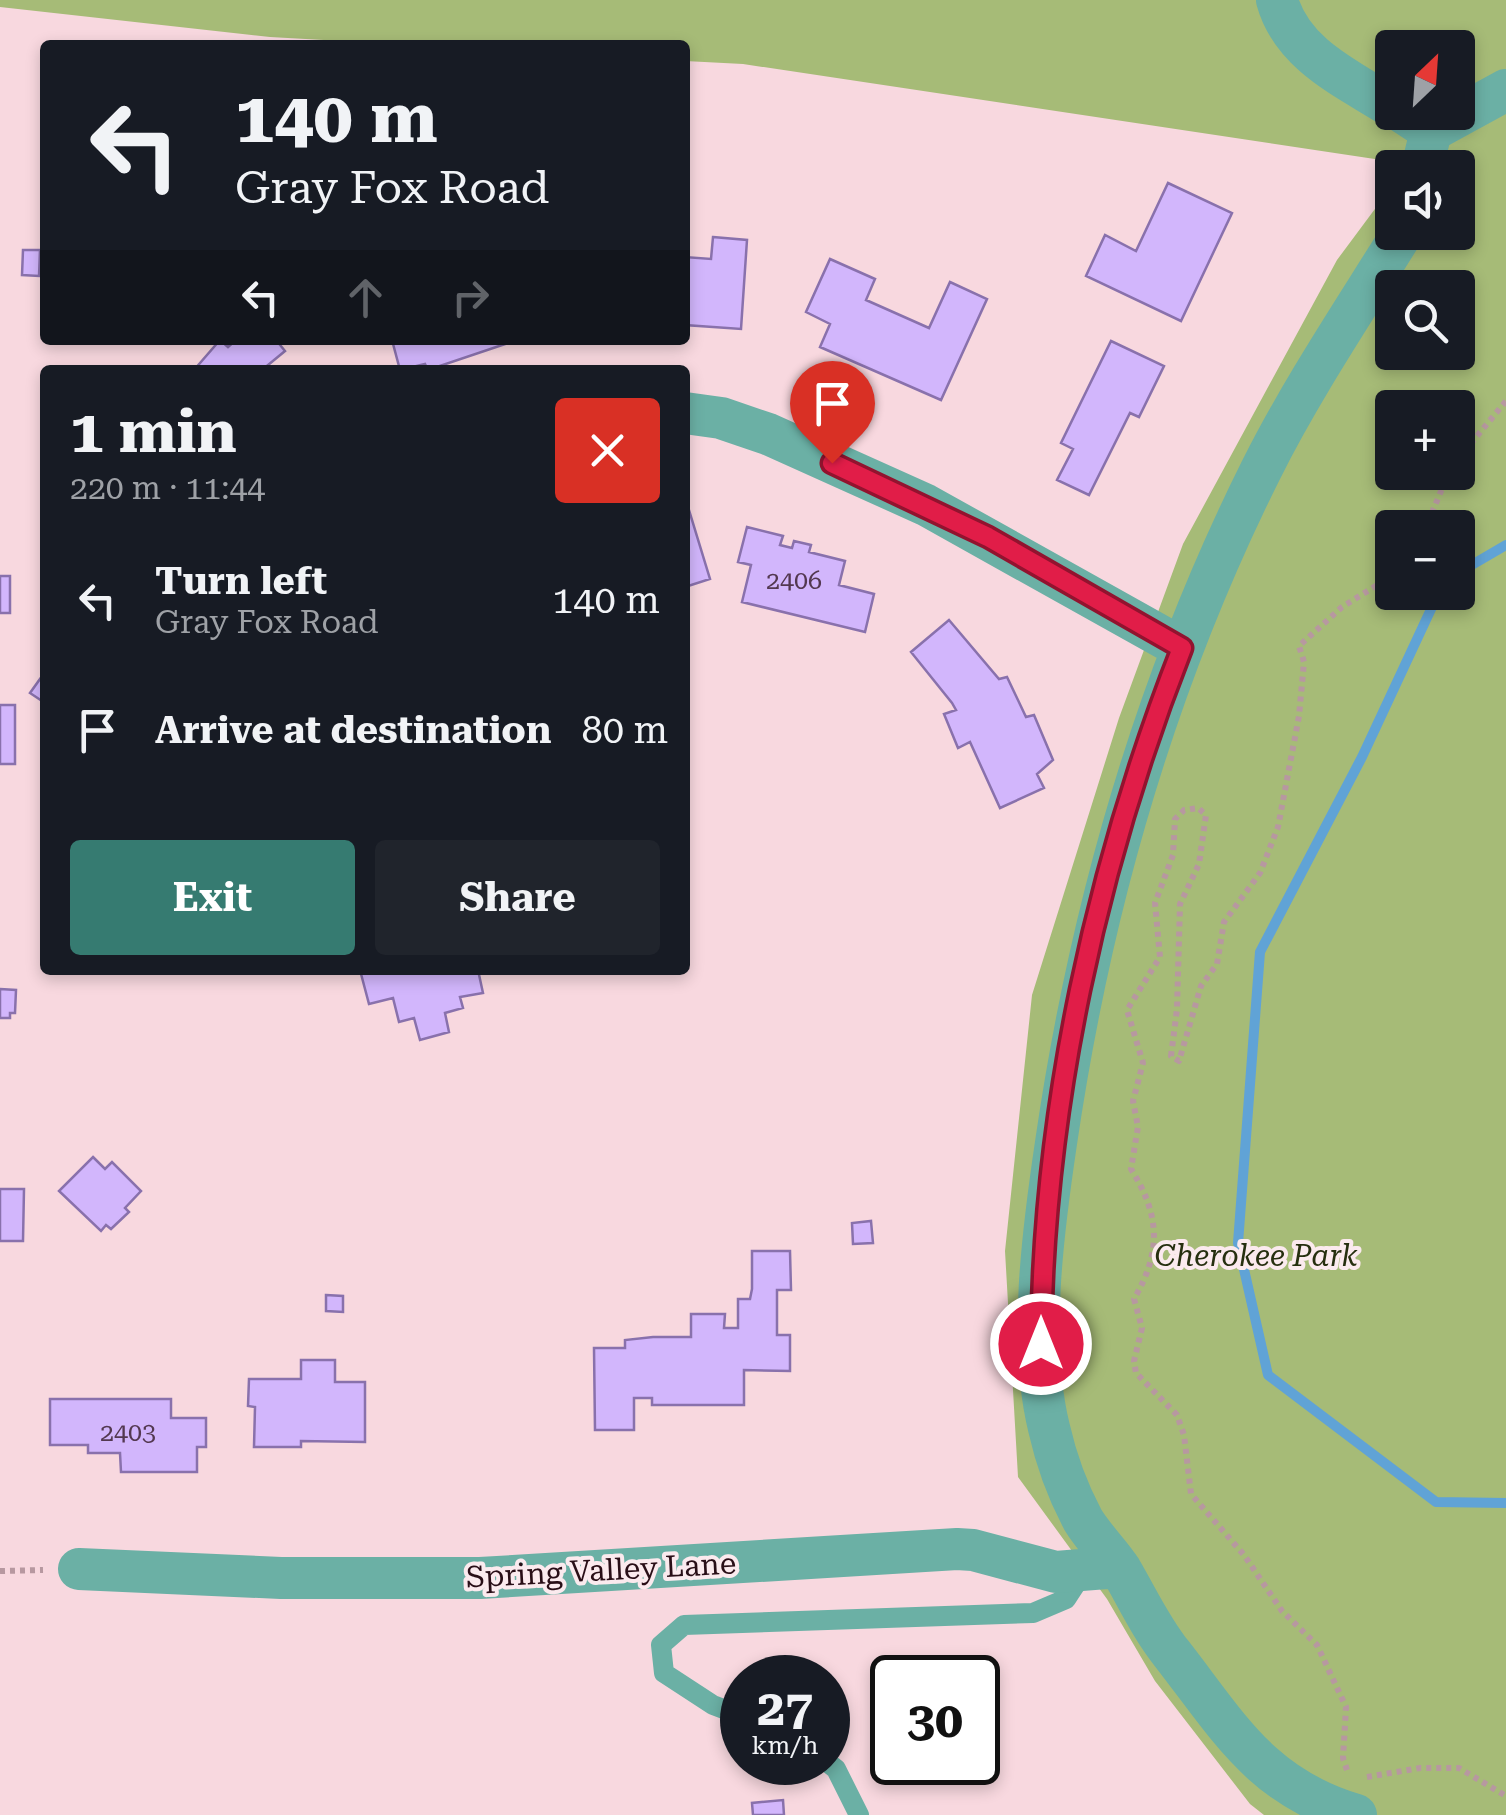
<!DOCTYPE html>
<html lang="en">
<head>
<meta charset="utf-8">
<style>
  :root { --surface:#171b24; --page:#20242c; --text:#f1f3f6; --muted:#9ea1a6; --accent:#367b71 }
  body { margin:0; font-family:"Roboto Serif",serif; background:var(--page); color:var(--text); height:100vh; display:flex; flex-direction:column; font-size:38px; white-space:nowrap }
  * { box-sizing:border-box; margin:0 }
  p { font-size:32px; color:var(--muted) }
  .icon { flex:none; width:55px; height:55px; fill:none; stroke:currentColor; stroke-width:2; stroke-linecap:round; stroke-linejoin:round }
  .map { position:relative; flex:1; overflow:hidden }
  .panel { position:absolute; left:40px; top:365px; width:650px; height:610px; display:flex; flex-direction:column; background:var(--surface); border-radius:10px; box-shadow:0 5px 15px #0003 }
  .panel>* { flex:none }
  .hud { position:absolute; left:40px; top:40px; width:650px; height:305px; border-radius:10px; box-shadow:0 5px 15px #0003; background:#171b24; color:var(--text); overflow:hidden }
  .needle { width:65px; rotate:25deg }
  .controls { position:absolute; left:1375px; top:30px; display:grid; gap:20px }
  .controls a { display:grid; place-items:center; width:100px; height:100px; border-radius:10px; background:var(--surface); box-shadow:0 5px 15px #0003; font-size:50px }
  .speed { position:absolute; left:720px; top:1655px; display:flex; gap:20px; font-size:50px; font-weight:700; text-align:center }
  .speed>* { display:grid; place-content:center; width:130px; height:130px; border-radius:50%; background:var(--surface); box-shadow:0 5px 15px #0003; line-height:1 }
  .speed small { font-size:25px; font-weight:400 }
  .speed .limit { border:5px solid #111; border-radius:15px; background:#fff; color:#111 }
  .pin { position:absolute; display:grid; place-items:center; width:85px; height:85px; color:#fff; margin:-102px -42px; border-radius:50% 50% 50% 0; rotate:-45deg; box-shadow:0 0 10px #0007 }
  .pin .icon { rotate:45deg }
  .me { position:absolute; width:110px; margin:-55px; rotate:0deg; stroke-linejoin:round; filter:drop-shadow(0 0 8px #0008) }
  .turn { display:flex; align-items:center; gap:35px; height:210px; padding:0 30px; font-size:45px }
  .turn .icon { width:130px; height:130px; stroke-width:2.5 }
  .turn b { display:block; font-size:70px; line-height:85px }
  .lanes { display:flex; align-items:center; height:95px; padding:0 30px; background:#0003; justify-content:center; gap:50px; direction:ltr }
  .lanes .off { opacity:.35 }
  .round { display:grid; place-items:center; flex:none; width:105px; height:105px; border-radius:10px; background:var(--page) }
  .overview { display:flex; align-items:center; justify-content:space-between; height:170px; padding:0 30px }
  h1 { font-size:60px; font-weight:700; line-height:75px }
  .cta { display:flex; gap:20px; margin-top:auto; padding:20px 30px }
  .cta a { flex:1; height:115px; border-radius:10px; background:var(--accent); color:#fff; font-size:40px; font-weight:700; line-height:115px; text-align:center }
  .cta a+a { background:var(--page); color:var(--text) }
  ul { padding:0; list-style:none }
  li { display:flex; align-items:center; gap:30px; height:130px; padding:0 30px }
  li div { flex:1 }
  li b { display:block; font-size:38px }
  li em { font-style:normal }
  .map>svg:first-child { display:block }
  .green { fill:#a6bb77; fill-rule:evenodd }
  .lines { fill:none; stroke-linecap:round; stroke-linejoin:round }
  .stream { stroke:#60a3d6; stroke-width:10 }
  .building { fill:#d2b6fc; stroke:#8971ac; stroke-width:2.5 }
  .path { stroke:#b798a0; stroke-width:6; stroke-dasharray:5 5; stroke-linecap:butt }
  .service { stroke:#6bb0a5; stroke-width:20 }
  .minor { stroke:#6bb0a5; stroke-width:42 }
  .route-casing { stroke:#92132f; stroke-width:25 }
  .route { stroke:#e11d48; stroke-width:18 }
  .labels { text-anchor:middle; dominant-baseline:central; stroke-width:8; stroke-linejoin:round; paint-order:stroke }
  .number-label { font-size:25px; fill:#533850 }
  .park-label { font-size:30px; font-style:italic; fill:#262f0f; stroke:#fbeaee }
  .street-label { font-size:30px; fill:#290e17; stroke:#fbeaee }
</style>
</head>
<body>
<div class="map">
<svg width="1506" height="1815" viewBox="0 0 1506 1815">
  <rect width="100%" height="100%" fill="#f8d8df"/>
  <path class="green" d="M0,0h1506v1815h-242l-14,-11 -95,-123 -48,-82 -89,-122 -13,-226 27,-256 87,-277 64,-174 154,-284 55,-74v46h66v-64l-51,-1 1,-3 -665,-100 -58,-3v-16h-272l-143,-8 -270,-30zM1392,48h66v64h-66zM1392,288h66v64h-66zM1392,408h66v64h-66zM1392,528h66v64h-66z"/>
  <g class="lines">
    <path class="stream" d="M1458,573l48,-28
      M1439,592l-77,165 -102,195 -22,291 30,132 168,127 70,1"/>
  </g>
  <path class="building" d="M1168,183l64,30 -51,108 -95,-45 19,-41 31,16z
    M713,237l34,3 -6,89 -56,-4v-68l26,2z
    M23,250h17l-1,26 -17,-1z
    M830,259l45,20 -9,21 63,28 21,-46 37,17 -46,101 -121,-53 10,-23 -24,-12z
    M220,340l8,7 8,-7h40l9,11 -23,19h-68z
    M392,340h125l-89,30 -3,-6 -25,6z
    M1111,341l53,25 -25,51 -9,-4 -41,82 -32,-15 16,-31 -12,-6z
    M685,497l25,82 -25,8z
    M747,527l36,9 -3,9 12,3 2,-7 17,4 -2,7 36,9 -6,24 35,9 -9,38 -123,-30 9,-37 -13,-3z
    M0,576h10v37h-10z
    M949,620l50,59 8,-2 19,40 8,-2 19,45 -16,14 7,14 -44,20 -30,-66 -12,6 -14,-34 12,-4 -4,-7 -41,-51z
    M45,672v31l-15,-10z
    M0,705h15v59h-15z
    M360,970h118l5,23 -23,4 3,11 -18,5 4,19 -29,8 -6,-22 -15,4 -6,-24 -24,6z
    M0,989l16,1 -1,23h-5v5h-10z
    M93,1157l12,12 7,-7 29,29 -16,17 4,4 -18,17 -5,-4 -5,6 -42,-40z
    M0,1189h24l-1,52h-23z
    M871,1221l2,22 -20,1 -1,-21z
    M752,1251h38l1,39h-14v45h13v36l-46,-1v35h-92v-7h-18v32h-39l-1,-82h31v-8l28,-3h38v-23h34l-1,14h14v-29h12l2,-10z
    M326,1295l17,1v16l-17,-1z
    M301,1360h34v22h30v60l-64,-1v6h-47l1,-40 -7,-1 1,-27h52z
    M50,1399h121v19h35v29h-9v25h-76l-1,-19h-32v-8h-38z
    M783,1800l1,15h-31l-1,-12z"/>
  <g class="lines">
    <path class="path" d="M1458,459l48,-58
      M1419,528l12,-13 18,-43
      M0,1571l43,-1
      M1347,1770l-4,-12 3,-51 -29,-62 -35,-34 -38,-56 -53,-61 -7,-59 -7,-20 -41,-42 -2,-12 8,-33 -8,-29c28,-48 26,-84 -3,-130l7,-42 -5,-26 10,-38 -16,-53 33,-53 -5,-54 18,-48 2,-36 9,-9 14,-2 8,7 -7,49 -19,40 -3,105 -6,47 8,5 22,-75 16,-22 7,-42 36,-49 18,-46 21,-111 5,-54 -5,-16 43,-39 40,-25 10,-20
      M1367,1777l53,-9h39l47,28"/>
    <path class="service" d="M742,1716l-29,-11 -49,-32 -3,-28 23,-20 349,-12 33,-14 17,-26
      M827,1762l9,7 23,46"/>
    <path class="minor" d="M1277,0c15,55 71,79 115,107
      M1402,112l29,19 75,-41
      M1422,168l9,-37
      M685,413l36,5 47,16 158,71 256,143
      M79,1569l202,9h199l477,-29 16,1 83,22 63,-5
      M1356,1815c-95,-28 -127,-88 -184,-161 -21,-26 -34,-55 -51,-84 -11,-17 -27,-32 -38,-50 -15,-28 -27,-61 -34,-92 -21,-85 -6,-198 7,-285 34,-233 99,-461 205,-673 41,-82 93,-159 142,-238"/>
  </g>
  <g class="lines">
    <defs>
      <path id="route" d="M832,463l156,74 194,111c-86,219 -139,461 -141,696"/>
    </defs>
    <use href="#route" class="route-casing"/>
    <use href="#route" class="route"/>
  </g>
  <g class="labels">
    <g class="number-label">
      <text x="794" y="580">2406</text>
      <text x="128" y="1432">2403</text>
    </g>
    <g class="park-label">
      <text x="1256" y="1255">Cherokee Park</text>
    </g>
    <g class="street-label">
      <text transform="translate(601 1570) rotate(-3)">Spring Valley Lane</text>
    </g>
  </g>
</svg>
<div class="controls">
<a><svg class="needle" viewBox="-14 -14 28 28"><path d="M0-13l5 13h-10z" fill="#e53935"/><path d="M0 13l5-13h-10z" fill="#9ea1a6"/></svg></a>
<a><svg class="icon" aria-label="sound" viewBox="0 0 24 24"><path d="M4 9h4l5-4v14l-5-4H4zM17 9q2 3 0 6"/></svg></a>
<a><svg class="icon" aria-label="search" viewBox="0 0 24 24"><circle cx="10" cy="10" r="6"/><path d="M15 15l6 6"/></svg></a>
<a>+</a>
<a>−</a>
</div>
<div class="speed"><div>27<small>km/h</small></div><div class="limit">30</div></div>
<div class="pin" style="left:832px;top:463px;background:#d93025"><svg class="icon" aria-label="arrive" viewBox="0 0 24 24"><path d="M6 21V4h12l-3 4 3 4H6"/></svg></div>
<svg class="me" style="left:1041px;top:1344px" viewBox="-20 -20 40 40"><circle r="17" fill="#e11d48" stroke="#fff" stroke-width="3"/><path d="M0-11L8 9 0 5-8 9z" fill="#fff"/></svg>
<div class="hud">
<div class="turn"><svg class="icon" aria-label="left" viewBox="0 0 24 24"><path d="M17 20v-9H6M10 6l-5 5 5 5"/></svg><div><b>140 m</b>Gray Fox Road</div></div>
<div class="lanes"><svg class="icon" aria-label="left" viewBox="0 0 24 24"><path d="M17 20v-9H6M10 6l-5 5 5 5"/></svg><svg class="icon off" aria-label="ahead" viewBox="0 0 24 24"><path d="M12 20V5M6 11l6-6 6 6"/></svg><svg class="icon off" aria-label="right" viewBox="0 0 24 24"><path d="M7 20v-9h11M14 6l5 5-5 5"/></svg></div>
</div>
<section class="panel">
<div class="overview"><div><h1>1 min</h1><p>220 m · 11:44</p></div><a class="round" style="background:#d93025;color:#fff"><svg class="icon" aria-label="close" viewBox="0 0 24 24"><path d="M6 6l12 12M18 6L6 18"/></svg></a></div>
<ul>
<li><svg class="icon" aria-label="left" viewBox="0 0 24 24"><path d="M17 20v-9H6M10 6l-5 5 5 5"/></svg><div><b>Turn left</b><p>Gray Fox Road</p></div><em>140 m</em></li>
<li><svg class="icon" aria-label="arrive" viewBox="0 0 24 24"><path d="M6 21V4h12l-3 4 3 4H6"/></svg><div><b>Arrive at destination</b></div><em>80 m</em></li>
</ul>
<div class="cta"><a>Exit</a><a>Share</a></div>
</section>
</div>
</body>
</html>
